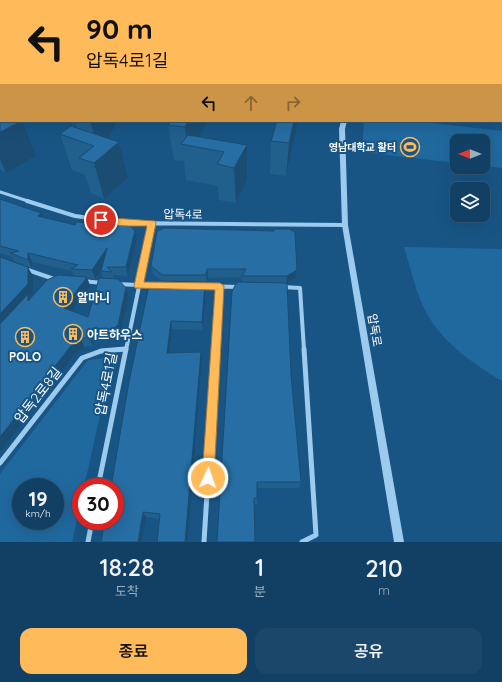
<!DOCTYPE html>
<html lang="ko">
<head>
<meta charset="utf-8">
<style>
  :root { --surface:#124064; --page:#1b476a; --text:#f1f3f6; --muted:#9cafbf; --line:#315978; --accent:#ffba59 }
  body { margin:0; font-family:Quicksand,"Noto Sans KR",sans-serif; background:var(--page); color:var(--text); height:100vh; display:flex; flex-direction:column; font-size:15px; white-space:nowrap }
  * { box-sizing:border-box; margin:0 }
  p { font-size:13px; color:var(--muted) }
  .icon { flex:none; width:22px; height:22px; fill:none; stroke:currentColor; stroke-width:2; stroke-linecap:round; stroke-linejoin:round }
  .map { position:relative; height:542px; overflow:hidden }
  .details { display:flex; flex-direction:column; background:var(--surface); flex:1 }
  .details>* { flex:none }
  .top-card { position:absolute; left:0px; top:0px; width:502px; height:122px; box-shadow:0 4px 16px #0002,0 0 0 1px var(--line); background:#ffba59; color:#111; overflow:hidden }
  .needle { width:26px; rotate:270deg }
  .controls { position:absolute; left:450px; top:134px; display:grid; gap:8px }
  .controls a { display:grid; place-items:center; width:40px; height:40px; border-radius:8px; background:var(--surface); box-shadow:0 4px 16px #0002,0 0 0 1px var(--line); font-size:20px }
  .speed { position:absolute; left:12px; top:478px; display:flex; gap:8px; font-size:20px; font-weight:700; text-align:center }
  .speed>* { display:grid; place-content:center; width:52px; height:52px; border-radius:50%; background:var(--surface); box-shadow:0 4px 16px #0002,0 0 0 1px var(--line); line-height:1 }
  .speed small { font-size:10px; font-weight:400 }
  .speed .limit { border:6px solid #d22; background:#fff; color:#111 }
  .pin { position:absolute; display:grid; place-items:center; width:34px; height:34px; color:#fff; margin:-17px; border:2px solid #fff; border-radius:50%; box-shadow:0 1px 4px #0007 }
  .me { position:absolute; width:44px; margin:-22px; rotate:3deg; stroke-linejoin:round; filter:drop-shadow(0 0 3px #0008) }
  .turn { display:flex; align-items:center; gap:14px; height:84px; padding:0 20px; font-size:18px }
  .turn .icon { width:52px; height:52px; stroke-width:2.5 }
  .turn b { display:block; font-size:28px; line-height:34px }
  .lanes { display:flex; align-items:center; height:38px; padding:0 20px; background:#0003; justify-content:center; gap:20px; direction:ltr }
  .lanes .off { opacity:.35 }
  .eta { display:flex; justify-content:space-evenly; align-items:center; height:68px; text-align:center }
  .eta b { font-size:24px; font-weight:600; line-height:28px }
  .cta { display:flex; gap:8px; margin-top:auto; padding:8px 20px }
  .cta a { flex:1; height:46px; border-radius:12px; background:var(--accent); color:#111; font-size:16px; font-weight:600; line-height:46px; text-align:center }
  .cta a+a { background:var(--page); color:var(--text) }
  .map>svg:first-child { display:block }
  .green { fill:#20699f; fill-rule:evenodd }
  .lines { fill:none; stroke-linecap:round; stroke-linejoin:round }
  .stream { stroke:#8fc8ef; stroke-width:2.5 }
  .minor-far2 { stroke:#9dcbed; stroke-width:3 }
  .minor-far1 { stroke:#9dcbed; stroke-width:4 }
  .minor { stroke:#9dcbed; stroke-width:5 }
  .tertiary { fill:#9dcbed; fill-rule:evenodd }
  .wall { fill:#215f8d; fill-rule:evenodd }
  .shaded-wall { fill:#1b4d73 }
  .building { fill:#266ea4; stroke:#1b4d73 }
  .route { fill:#ffba59; stroke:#a6793a }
  .labels { text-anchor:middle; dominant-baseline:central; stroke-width:4; stroke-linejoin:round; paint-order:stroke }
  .far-poi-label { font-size:10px; font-weight:bold; fill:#fff; stroke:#185585; text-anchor:end }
  .street-label { font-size:12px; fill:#fff; stroke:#185585 }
  .poi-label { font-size:12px; font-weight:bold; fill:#fff; stroke:#185585; text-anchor:start }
  .near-street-label { font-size:14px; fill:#fff; stroke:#185585 }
</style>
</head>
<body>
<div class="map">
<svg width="502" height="542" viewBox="0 0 502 542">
  <rect width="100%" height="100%" fill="#185585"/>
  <path class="green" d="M364,121h52l86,10v37l-19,-2v-25h-26v22l-95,-11z
    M404,247l98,2v132c-28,-17 -59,-38 -75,-67 -11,-20 -16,-45 -23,-67z
    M113,357l-29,130h-3v15l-9,40h-72v-68l88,-114zM21,487h34v34h-34z"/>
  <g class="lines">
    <path class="stream" d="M253,0l7,1"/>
    <path class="minor-far2" d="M0,192l31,10"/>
    <path class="minor-far1" d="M27,201l48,15 53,7 217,2
      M25,269l29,10
      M83,281l19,2
      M117,284l39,2
      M201,286l37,1
      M283,287l17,1 4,62
      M115,350l10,-1
      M126,350l26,-127
      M216,350l4,-63"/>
    <path class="minor" d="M0,463l82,-105 19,-7 24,-2
      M98,487l28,-138
      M88,542l4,-21
      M204,542l12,-193
      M302,542l14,-7 -12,-186"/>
    <path class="tertiary" d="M0,19h1v2h-1z
      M341,121h6l-2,8 3,96 56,317h-10l-52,-317 -3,-96z"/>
  </g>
  <path class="wall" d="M502,57v38l-1,-4v-31z
    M0,109l36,47 -30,17 -6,-4z
    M75,121h43l-11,17 21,40 -24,21 -13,-6 -6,-18 -13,-5 -12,-36 17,-6z
    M171,121h36l-7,16 47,8v35l-11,23 -17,-3 -1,-14 -32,-6 -2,-19 -10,-1 -6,-35z
    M296,132l-10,44 -16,-2 1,-33z
    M0,199l43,18 32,8 60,6 2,8 -9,37 -15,-1 1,4 12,9 3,9 -8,36 -7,5h-22l1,8 -9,1 -10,8 -74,98 33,-177v17l-4,4 1,1 44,-22 -2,-5 -40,-9v6l-17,-6 -3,-5 -12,-4zM101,270v1l2,7 -15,39 -16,-6 18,-25 -3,-8 8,1z
    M151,266l146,4 -1,8 -9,6 4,91 10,107 -2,6h-42v16h-3l-12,-227 -34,1 -1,5h-2l1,7 -3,40 -31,-1 -2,24 31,-1 1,7 -14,183h-31l3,-23 -14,-2 -45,25 61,-261 -9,-7z"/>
  <path class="shaded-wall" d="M1,89v10l-1,-2v-7z
    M22,121l14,35 -30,17 -6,-14v-27z
    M90,121h28l-19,31z
    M188,121h19l-12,26 -8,-2 -2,-18z
    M294,121h3l-1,11 -10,44 3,-33z
    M119,142l9,36 -24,21 -10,-36z
    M247,145v35l-11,23 -2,-35z
    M41,213l4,9 -7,-6z
    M135,231l2,8 -9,37 -2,-9z
    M107,248l3,9 -15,22 -3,-9z
    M28,253l4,9v6l-4,-8z
    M28,267l5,9v17l-4,4 4,6 -33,25v-14z
    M207,269l1,9 -1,5 -1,-8z
    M297,270l-1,8 -10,6 1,-8z
    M87,277l3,9 -22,31 -4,-9z
    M205,282l1,8 -3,40 -1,-8z
    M126,288l3,9 -8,36 -7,5 -3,-8z
    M171,321l1,8 -3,32 -2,-8z
    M88,330l4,8 1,8 -4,-8z
    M81,338l3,9 -10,8 -74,98v-16l70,-90z
    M201,352l1,7 -14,183h-3z
    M143,512l3,5 -4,25h-4z"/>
  <path class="building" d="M182,0h22l-1,1h-22z
    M1,84v5l-1,1v-5z
    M0,109h1v12h21l-22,11z
    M171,121h17l-3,6 -17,-2z
    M277,121h17l-5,22 -18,-2z
    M71,126l48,16 -25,21 -15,-5 15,-12 -34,-12z
    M188,135l59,10 -13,23 -17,-4 7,-12 -43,-8z
    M0,199l41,14 -3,3 37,9 1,-3 54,4 5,5 -9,36h-19l5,5 -11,-1 6,-23 -15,22 -21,-1 7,-4 -50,-12v7l-18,-7 9,-2 -19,-5z
    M165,228l109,3v-2h15l6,3 2,38 -10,6h-45l4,-7h-39l-1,6h-44l-11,-9 6,-35z
    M0,257l28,10v17l-28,30z
    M58,275l29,2 -23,31 24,9 11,-39 19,1 8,9 -8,37 -7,5h-23l1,8h-8l-11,9 -70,90v-113l28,-30v7l19,-21z
    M156,281l49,1 -3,40 -31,-1 -4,32 34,-1 -16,190h-28l3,-28 -17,-2 -5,30h-37l4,-21h10v-34h-4l18,-105 19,-92z
    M237,282l50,1 4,92 10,107h-44v16h-3l1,44h-38l15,-251z"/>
  <path class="route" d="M98,217l57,4 1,2 -12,59 76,1 4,3 -10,192 -1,5 -5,1 -4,-1 -2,-5 13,-188 -80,-2 -1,-2 13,-60c-11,0 -43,1 -50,-6z"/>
  <defs>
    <symbol id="stadium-ring" viewBox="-11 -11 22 22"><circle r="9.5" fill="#185585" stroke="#ffba59" stroke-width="1.5"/><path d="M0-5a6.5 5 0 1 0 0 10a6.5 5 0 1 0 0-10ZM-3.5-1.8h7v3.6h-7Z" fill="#ffba59"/></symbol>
    <symbol id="building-ring" viewBox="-11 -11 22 22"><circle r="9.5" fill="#185585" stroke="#ffba59" stroke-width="1.5"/><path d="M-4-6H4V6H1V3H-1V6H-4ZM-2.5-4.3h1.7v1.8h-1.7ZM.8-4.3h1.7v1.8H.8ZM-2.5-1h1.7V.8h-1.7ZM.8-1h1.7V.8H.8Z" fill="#ffba59"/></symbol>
  </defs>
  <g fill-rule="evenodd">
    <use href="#stadium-ring" x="399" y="136" width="22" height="22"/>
    <use href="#building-ring" x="52" y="286" width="22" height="22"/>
    <use href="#building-ring" x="62" y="323" width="22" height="22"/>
    <use href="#building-ring" x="14" y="326" width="22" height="22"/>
  </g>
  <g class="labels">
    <g class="far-poi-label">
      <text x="396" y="147">영남대학교 활터</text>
    </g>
    <g class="street-label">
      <text transform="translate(183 214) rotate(1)">압독4로</text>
      <text transform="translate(375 330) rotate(80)">압독로</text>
    </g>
    <g class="poi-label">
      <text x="77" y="297">알마니</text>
      <text x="87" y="334">아트하우스</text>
      <text x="25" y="356" text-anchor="middle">POLO</text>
    </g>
    <g class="near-street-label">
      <text transform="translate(106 384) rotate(-79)">압독4로1길</text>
      <text transform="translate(38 395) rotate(-52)">압독2로8길</text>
    </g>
  </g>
</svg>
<div class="controls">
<a><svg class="needle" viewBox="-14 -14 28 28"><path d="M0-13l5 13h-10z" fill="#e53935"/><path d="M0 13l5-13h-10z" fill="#9cafbf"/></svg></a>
<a><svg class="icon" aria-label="layers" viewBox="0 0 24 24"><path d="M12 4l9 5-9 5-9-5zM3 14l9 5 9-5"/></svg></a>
</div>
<div class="speed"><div>19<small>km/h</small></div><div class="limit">30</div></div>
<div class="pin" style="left:101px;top:220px;background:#d93025"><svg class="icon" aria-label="arrive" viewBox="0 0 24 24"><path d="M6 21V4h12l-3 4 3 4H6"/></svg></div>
<svg class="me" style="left:208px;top:478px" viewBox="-20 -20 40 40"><circle r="17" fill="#ffba59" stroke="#fff" stroke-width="3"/><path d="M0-11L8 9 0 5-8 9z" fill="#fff"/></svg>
<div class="top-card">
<div class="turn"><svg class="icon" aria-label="left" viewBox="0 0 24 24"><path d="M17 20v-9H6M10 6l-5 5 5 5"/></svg><div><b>90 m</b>압독4로1길</div></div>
<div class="lanes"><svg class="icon" aria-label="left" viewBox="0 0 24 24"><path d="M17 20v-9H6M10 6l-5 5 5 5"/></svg><svg class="icon off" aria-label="ahead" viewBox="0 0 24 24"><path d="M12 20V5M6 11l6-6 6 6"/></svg><svg class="icon off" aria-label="right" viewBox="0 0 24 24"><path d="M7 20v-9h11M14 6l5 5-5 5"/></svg></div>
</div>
</div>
<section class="details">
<div class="eta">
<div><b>18:28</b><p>도착</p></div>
<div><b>1</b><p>분</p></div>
<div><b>210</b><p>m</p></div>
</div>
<div class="cta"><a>종료</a><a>공유</a></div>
</section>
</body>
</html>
